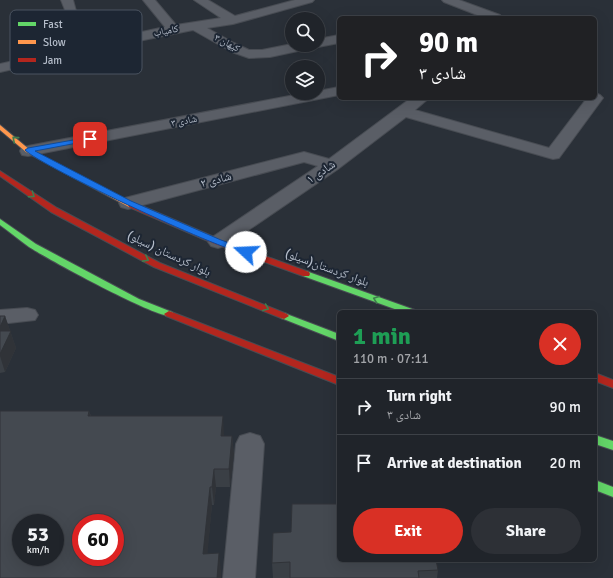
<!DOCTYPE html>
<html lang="en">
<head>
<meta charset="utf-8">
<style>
  :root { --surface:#20242a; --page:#2d3036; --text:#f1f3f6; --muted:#a2a4a8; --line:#3d4147; --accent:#d93025 }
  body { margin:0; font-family:Signika,"Noto Naskh Arabic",sans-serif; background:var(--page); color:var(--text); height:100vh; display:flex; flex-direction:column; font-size:15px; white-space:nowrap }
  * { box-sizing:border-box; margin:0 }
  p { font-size:13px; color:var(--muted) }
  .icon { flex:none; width:22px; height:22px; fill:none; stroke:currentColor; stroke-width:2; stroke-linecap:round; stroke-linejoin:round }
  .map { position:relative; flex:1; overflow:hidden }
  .drawer { position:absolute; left:337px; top:310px; width:260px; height:252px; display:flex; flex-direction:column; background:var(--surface); border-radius:6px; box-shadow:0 4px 16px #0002,0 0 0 1px var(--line) }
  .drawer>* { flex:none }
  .guide { position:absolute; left:337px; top:16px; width:260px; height:84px; border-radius:6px; box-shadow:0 4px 16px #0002,0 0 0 1px var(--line); background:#202124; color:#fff; overflow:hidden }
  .buttons { position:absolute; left:285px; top:12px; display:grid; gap:8px }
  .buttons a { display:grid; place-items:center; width:40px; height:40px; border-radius:50%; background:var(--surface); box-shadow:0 4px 16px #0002,0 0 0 1px var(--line); font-size:20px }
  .speed { position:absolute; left:12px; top:514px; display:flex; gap:8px; font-size:20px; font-weight:700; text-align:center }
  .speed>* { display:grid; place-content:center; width:52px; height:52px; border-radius:50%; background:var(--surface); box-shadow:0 4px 16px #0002,0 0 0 1px var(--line); line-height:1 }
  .speed small { font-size:10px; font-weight:400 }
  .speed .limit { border:6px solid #d22; background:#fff; color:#111 }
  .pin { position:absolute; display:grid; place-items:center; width:34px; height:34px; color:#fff; margin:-17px; border-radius:8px; box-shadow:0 2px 6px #0006 }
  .me { position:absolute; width:44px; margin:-22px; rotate:290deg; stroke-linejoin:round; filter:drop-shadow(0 0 3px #0008) }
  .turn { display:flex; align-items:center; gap:14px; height:84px; padding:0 16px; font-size:18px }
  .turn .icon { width:52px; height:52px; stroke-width:2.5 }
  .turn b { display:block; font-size:28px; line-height:34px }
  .round { display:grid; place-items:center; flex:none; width:42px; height:42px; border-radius:21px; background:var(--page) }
  .overview { display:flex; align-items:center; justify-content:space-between; height:68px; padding:0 16px }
  h1 { font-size:24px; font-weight:800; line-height:30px; color:#1e9e55 }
  .cta { display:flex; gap:8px; margin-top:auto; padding:8px 16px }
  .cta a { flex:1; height:46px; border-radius:24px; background:var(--accent); color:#fff; font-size:16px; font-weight:800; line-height:46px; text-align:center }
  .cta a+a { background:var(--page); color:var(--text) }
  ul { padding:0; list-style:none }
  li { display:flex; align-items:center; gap:12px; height:56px; padding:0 16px; border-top:1px solid var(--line) }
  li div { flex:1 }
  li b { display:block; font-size:15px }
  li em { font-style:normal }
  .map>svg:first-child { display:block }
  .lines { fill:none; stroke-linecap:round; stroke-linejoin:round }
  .street-casing { stroke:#484c53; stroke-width:2 }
  .fast-casing { stroke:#484c53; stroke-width:2 }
  .slow-casing { stroke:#484c53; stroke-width:2 }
  .jam-casing { stroke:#484c53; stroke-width:2 }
  .street { fill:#5a5e66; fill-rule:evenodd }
  .fast { fill:#63d668; fill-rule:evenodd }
  .slow { fill:#ff974d; fill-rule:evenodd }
  .jam { fill:#b3261e; fill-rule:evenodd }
  .wall { fill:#3a3f45 }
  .shaded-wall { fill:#303338 }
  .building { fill:#444950; stroke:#303338; fill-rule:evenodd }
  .oneway { stroke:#407e4e }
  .route { fill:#1a73e8; stroke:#114b97 }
  .labels { text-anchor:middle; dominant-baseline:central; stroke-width:4; stroke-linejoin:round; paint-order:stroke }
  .far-street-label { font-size:10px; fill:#b4bcc9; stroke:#1d2633 }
  .street-label { font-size:12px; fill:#b4bcc9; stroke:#1d2633 }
  .key { fill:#1d2633; stroke:#4a5360; stroke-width:1 }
  .key-label { font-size:11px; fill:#b4bcc9 }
</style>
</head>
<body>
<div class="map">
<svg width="613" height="578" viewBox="0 0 613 578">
  <rect width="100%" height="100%" fill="#2a3038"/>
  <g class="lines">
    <defs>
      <path id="street" d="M61,0h12l3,11 33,28 56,-12 -22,-27h12l21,25 45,-7 -27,-18h14l27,16 60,-16h19l-2,2 -79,22 -26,4 27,15 15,7h13l30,-6 26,1v-6l21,-4v8l-21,4 -5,-2 -1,3 -42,9 -21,1 -17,-6 -39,-22 -79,16 -6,3 -3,-1 -105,24v-8l97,-22 -30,-27z
        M442,0h17l41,15 2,3h-17l-41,-16z
        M339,87v8l-311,61 -6,-1 -2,-4 2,-4 6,-1 277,-53h13v-2z
        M595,93l5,2 3,3 -44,60 -6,1 -147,-42 -68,52 -113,77 -7,2 -7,-2 -3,-4 3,-4 107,-72 -14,-4 -176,47 -7,-2 -2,-4 2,-4 183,-47 25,7 82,-61h18l-14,12 134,38 38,-50h8z
        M27,308l8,2 3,5 -3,5 -35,4v-14z
        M250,433l10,3 4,8 -9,134h-32l13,-134 4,-8z"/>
      <path id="fast" d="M0,219l36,25 103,55 33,13 2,2 -2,2c-13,4 -126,-58 -143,-69 -10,-7 -19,-15 -29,-22z
        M306,271l109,39 2,2h-14l-100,-36 -1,-2z
        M284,313l55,21v7l-58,-23 -2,-2z
        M595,435l18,6v9l-18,-6z
        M595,480l18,7v10l-18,-7z"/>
      <path id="slow" d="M0,125l30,25 106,55 -4,2h-3l-103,-55 -26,-22z"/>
      <path id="jam" d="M0,171l57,37 103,55 127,51 2,2 -5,3 -3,-1 -127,-51 -103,-55 -51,-36z
        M129,203h6l86,37 88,32 1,2 -1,2h-6l-88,-32 -86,-37 -1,-2z
        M169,311l170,66v8l-173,-69 -2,-2z
        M595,373l18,7v8l-18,-7z"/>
    </defs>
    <use href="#street" class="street-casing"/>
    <use href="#fast" class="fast-casing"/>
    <use href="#slow" class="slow-casing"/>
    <use href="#jam" class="jam-casing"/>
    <use href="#street" class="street"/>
    <use href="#fast" class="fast"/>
    <use href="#slow" class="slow"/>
    <use href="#jam" class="jam"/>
  </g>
  <path class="wall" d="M0,316h5l11,32 -11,24 -5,1z
    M89,411l2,5 133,17v3h8l2,18 -4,33h-14l-2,18h-2l-5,49 14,17 -221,7z
    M273,533l165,37 -1,8h-164l-1,-15z"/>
  <path class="shaded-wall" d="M5,316l11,32 -11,24 -5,-16v-29z
    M89,411l5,17 -6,-12z
    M223,416l1,17 -1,20 -2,-17z
    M232,436l2,18 -4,33 -1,-18z
    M214,469l2,18 -2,18 -2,-18z
    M210,487l2,18 -6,66 -3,-17z
    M219,553l2,18v7h-4z"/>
  <path class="building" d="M0,316h5l-5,11z
    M0,331h11l-11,23z
    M0,411h89l-1,5h135l-2,20h11l-3,33h-15l-2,18h-2l-7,67 16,-1 -2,25h-217zM21,523h34v34h-34zM81,523h34v34h-34z
    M292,504h47v56h97l2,10 -20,1 1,7h-129v-16l-18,1 1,-30 18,-1z"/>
  <defs><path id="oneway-chevron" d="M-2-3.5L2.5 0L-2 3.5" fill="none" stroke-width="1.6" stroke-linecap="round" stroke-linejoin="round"/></defs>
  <g class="oneway">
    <use href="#oneway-chevron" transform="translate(15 139) rotate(-140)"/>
    <use href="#oneway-chevron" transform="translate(32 195) rotate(34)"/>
    <use href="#oneway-chevron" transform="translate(146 259) rotate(28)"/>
    <use href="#oneway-chevron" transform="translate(376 299) rotate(-160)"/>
    <use href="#oneway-chevron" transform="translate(266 308) rotate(22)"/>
  </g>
  <path class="route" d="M90,137l4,2 -1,1 -58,11 96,50 90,39 28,10 2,2 -2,2c-15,3 -209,-88 -224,-104l3,-2z"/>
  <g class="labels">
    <g class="far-street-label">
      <text transform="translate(166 31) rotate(-11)">کامیاب</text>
      <text transform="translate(227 43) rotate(28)">کیهان ۳</text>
      <text transform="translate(184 121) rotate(-11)">شادی ۳</text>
    </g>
    <g class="street-label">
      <text transform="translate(321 172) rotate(-34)">شادی ۱</text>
      <text transform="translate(216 180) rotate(-15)">شادی ۲</text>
      <text transform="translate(169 254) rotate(25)">بلوار کردستان (سیلو)</text>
      <text transform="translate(327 268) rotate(20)">بلوار کردستان(سیلو)</text>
    </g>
  </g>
  <rect x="10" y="10" width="132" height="64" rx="6" class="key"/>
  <rect x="18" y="22" width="18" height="4" fill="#63d668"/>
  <rect x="18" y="40" width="18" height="4" fill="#ff974d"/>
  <rect x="18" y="58" width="18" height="4" fill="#b3261e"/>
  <g class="key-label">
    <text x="43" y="28">Fast</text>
    <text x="43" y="46">Slow</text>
    <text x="43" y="64">Jam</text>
  </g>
</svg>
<div class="buttons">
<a><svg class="icon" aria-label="search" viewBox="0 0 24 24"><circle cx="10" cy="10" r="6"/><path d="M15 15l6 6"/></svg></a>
<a><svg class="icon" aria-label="layers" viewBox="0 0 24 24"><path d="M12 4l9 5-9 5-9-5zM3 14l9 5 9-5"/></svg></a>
</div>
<div class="speed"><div>53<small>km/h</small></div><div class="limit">60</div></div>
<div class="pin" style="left:90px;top:139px;background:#d93025"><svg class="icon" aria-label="arrive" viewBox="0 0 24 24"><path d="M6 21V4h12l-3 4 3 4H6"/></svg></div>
<svg class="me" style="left:246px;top:252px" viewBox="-20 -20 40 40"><circle r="19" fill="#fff"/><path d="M0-13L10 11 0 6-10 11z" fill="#1a73e8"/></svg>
<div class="guide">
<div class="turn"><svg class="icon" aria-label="right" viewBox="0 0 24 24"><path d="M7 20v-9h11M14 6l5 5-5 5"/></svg><div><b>90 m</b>شادی ۳</div></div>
</div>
<section class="drawer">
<div class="overview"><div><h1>1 min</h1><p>110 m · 07:11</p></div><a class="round" style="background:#d93025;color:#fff"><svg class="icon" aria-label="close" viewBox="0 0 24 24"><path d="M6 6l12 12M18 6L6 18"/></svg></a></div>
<ul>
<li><svg class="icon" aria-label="right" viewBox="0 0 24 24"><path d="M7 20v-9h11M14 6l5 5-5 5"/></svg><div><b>Turn right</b><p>شادی ۳</p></div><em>90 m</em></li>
<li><svg class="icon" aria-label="arrive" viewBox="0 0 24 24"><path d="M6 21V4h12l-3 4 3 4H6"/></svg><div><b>Arrive at destination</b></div><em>20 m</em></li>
</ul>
<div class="cta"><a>Exit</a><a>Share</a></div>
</section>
</div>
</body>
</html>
